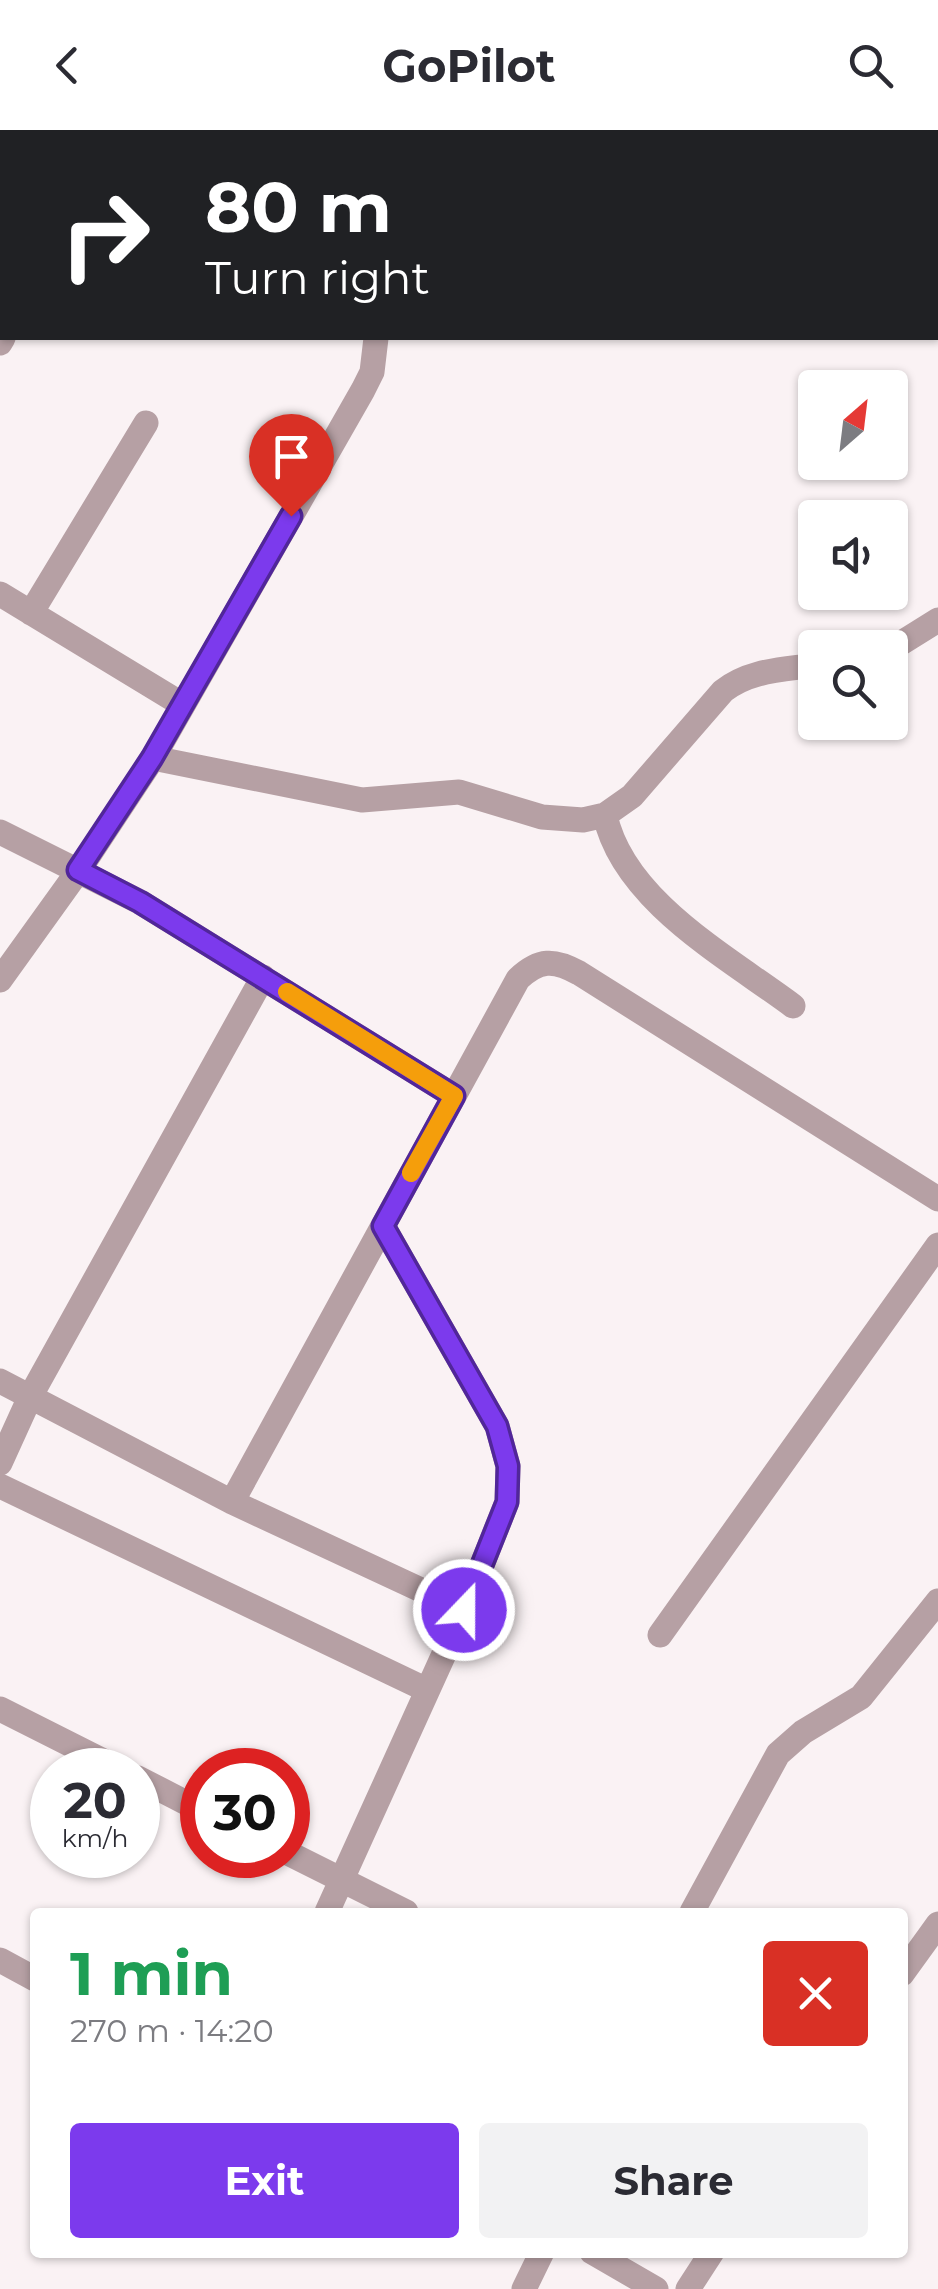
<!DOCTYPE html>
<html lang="en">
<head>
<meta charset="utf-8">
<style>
  :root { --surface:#fff; --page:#f2f2f3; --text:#2b2b33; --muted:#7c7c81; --accent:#7c3aed }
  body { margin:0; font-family:Montserrat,sans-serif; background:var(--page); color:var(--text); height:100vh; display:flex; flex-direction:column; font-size:38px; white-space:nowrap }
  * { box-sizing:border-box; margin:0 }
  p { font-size:32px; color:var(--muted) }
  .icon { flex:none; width:55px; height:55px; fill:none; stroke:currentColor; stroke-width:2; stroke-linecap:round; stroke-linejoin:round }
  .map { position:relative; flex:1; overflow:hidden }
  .panel { position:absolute; left:30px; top:1778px; width:878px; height:350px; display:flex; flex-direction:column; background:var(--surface); border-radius:10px; box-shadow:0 2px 8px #0004 }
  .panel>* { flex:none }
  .top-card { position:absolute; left:0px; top:0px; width:940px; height:210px; box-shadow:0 2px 8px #0004; background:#202124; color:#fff; overflow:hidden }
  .needle { width:65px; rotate:28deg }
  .controls { position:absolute; left:798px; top:240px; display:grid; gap:20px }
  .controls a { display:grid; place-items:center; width:110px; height:110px; border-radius:10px; background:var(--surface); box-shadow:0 2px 8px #0004; font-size:50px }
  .speed { position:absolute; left:30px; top:1618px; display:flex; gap:20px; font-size:50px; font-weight:700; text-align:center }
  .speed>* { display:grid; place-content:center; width:130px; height:130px; border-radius:50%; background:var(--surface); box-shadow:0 2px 8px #0004; line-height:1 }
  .speed small { font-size:25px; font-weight:400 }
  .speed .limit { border:15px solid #d22; background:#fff; color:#111 }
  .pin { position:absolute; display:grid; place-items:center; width:85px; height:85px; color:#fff; margin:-102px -42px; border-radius:50% 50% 50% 0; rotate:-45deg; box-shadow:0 0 10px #0007 }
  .pin .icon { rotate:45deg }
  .me { position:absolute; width:110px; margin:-55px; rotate:22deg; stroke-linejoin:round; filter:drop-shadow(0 0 8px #0008) }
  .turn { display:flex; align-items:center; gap:35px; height:210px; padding:0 40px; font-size:45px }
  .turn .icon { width:130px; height:130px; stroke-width:2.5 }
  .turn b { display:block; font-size:70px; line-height:85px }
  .round { display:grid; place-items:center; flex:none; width:105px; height:105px; border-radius:10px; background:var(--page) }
  .summary { display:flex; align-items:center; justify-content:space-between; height:170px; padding:0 40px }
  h1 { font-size:60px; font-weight:700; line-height:75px; color:#1e9e55 }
  .button { display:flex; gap:20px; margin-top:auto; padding:20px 40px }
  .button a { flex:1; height:115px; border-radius:10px; background:var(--accent); color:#fff; font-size:40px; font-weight:700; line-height:115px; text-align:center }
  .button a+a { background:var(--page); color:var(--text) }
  header { display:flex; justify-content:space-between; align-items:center; height:130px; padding:0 40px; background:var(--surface); font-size:45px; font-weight:700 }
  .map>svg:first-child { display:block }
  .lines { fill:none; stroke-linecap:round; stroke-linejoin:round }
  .street { stroke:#b6a0a4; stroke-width:25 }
  .route-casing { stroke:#51269a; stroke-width:25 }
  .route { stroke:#7c3aed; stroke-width:18 }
  .slow { stroke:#f59e0b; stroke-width:18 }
</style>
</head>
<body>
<header><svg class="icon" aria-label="back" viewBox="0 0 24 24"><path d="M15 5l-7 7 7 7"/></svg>GoPilot<svg class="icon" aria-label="search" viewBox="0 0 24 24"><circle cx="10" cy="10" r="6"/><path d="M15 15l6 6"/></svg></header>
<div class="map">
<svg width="938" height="2159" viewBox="0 0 938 2159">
  <rect width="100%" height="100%" fill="#faf2f4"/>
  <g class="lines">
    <path class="street" d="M866,0l5,2
      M103,2l1,-2
      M501,2l2,-2
      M0,213l3,-5
      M0,464l183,111
      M31,483l115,-190
      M890,520l48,-30
      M153,628l209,42 97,-8 83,25 41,3 22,-5 27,-19 91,-105c27,-21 59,-21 92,-26
      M605,685c18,85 121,141 188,191
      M0,702l140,70 314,194
      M0,850l79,-110 74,-112 210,-368 9,-18 4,-34
      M0,1251l232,121 232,108
      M0,1333l30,-66 233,-420
      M0,1356l427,204
      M232,1372l286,-523c21,-20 36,-20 61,-6l359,226
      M660,1505l278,-390
      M0,1579l121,61
      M138,1648l64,33
      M288,1723l118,59
      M327,1782l137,-302 43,-108 1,-36 -11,-40 -114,-200
      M692,1782l86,-158 25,-22 58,-35 77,-96
      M0,1830l35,19
      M902,1844l36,-50
      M592,2122l64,37
      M524,2159l18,-37
      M688,2159l24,-37"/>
  </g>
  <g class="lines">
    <defs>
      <path id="route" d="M291,386l-139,242 -74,112 62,32 314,194 -71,130 114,200 11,40 -1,36 -43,108"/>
    </defs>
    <use href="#route" class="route-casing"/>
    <use href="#route" class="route"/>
    <path class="slow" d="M287,862l167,104 -43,77"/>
  </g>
</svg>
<div class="controls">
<a><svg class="needle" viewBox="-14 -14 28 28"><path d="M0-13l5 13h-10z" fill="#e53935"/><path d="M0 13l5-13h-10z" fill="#7c7c81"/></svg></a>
<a><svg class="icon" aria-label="sound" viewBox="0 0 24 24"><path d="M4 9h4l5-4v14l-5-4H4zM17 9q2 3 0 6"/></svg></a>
<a><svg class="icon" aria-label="search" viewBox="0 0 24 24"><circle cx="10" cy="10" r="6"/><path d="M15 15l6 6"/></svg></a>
</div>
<div class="speed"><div>20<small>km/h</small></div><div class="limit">30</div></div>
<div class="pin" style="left:291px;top:386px;background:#d93025"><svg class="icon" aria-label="arrive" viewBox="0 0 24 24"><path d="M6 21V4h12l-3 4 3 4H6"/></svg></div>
<svg class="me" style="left:464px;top:1480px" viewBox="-20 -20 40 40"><circle r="17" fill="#7c3aed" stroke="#fff" stroke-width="3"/><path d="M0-11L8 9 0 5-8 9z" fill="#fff"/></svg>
<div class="top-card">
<div class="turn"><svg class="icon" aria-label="right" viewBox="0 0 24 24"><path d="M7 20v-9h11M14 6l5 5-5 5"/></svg><div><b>80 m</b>Turn right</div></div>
</div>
<section class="panel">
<div class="summary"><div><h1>1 min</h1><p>270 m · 14:20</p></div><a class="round" style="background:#d93025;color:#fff"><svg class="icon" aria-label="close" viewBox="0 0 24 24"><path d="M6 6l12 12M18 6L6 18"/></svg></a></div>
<div class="button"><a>Exit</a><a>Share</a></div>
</section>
</div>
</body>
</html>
